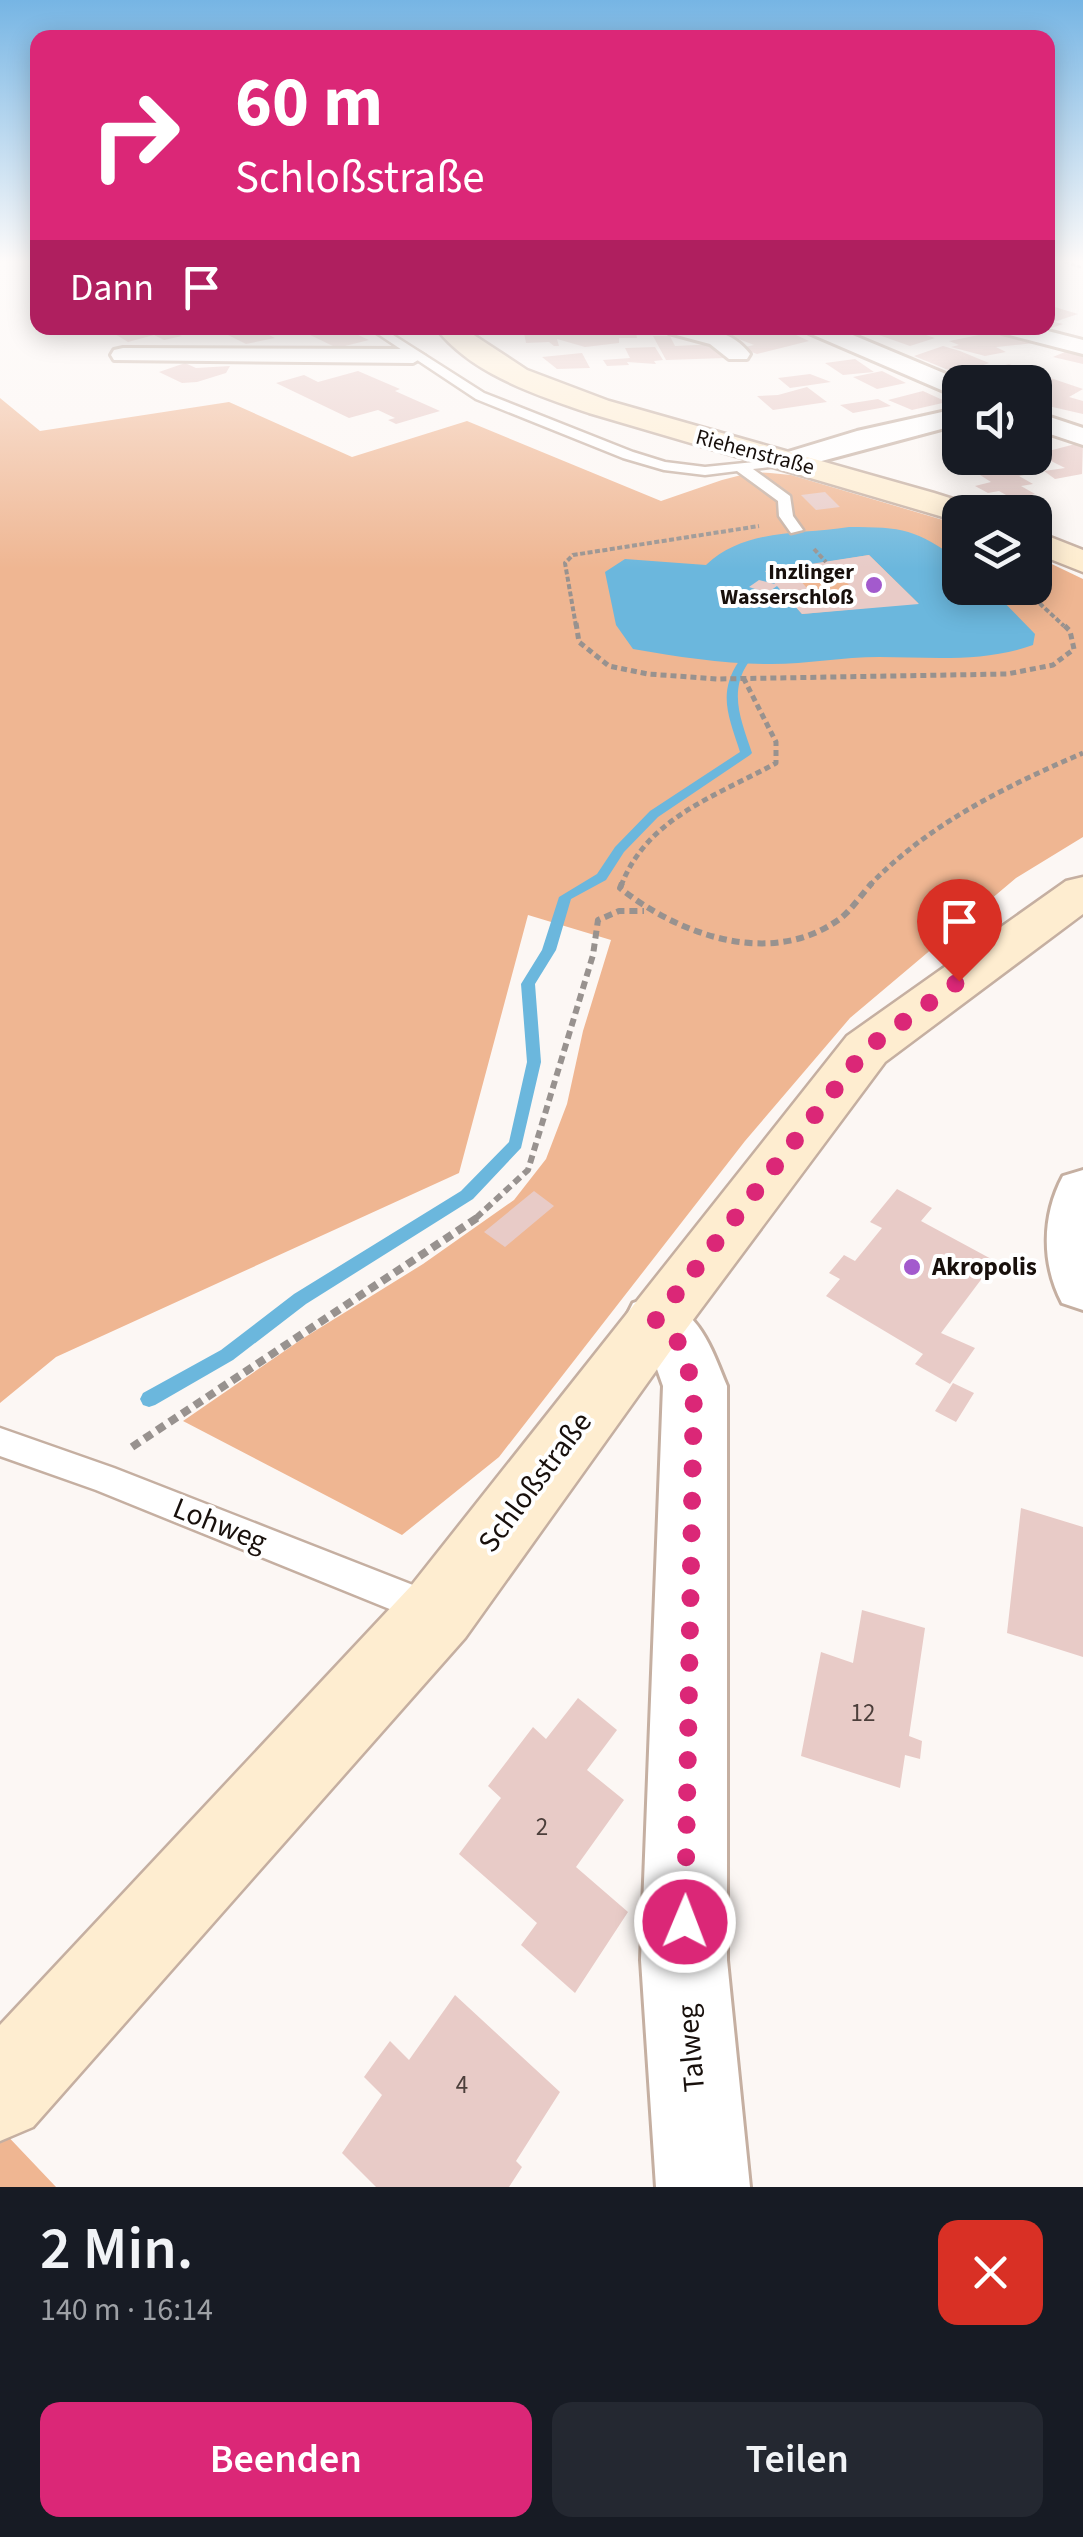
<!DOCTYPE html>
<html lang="de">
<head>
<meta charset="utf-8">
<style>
  :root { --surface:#171b24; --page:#242831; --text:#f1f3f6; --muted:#9ea1a6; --accent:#db2777 }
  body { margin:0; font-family:"Source Sans 3",sans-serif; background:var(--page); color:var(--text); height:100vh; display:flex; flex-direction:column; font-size:38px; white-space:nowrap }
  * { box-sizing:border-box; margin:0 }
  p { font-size:32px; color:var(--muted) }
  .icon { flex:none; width:55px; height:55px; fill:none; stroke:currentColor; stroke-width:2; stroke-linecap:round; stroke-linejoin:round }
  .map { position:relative; height:2187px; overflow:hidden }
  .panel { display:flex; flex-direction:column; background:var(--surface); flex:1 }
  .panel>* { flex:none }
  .hud { position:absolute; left:30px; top:30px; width:1025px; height:305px; border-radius:20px; box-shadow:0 5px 25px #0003; background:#db2777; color:#fff; overflow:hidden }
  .tools { position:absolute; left:942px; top:365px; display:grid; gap:20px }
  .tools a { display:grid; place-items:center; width:110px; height:110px; border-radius:20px; background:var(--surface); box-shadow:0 5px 25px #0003; font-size:50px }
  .pin { position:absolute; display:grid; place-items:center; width:85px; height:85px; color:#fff; margin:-102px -42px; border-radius:50% 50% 50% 0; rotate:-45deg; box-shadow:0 0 10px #0007 }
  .pin .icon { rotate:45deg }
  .me { position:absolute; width:110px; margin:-55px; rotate:1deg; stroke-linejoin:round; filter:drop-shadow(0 0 8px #0008) }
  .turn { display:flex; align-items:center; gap:35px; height:210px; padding:0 40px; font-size:45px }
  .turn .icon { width:130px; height:130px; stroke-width:2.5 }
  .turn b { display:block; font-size:70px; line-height:85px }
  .then { display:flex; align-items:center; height:95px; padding:0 40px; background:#0003; gap:20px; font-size:38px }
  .round { display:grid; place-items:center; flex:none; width:105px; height:105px; border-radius:20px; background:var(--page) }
  .overview { display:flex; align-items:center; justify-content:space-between; height:170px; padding:0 40px }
  h1 { font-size:60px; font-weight:600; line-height:75px }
  .cta { display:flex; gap:20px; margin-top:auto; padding:20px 40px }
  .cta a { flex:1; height:115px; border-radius:20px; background:var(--accent); color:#fff; font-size:40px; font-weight:600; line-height:115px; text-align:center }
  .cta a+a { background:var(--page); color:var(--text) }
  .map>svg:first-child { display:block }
  .green { fill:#efb692 }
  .water { fill:#6bb7dd; fill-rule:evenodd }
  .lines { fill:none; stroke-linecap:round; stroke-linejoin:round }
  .stream { fill:#6bb7dd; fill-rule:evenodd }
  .building { fill:#e8cbc7; fill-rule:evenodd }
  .lane-casing { stroke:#c5afa1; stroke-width:5 }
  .street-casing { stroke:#c5afa1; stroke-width:6 }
  .secondary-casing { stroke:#c5afa1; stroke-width:5 }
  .path-far4 { stroke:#98928f; stroke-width:2.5; stroke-dasharray:4 2.5; stroke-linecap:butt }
  .path-far3 { stroke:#98928f; stroke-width:4; stroke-dasharray:5 2.5; stroke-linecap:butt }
  .path-far2 { stroke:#98928f; stroke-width:5; stroke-dasharray:6 4; stroke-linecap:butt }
  .path-far1 { stroke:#98928f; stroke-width:6; stroke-dasharray:8 5; stroke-linecap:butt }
  .path { stroke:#98928f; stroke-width:8; stroke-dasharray:9 6; stroke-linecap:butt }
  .lane { fill:#fff; fill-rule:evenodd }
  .street { fill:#fff; fill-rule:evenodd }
  .secondary { fill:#feedd0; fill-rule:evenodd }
  .route { stroke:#db2777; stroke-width:18; stroke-dasharray:0 32.4 }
  .poi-dot { fill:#a35acd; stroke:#fff; stroke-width:4 }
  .labels { text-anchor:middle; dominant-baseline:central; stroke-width:8; stroke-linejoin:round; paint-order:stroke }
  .far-street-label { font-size:22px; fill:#18100c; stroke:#fff }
  .far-poi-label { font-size:22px; font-weight:bold; fill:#18100c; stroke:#fff; text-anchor:end }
  .poi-label { font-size:25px; font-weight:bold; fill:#18100c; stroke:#fff; text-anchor:start }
  .near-number-label { font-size:25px; fill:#4c3f3b }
  .near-street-label { font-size:30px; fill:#18100c; stroke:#fff }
</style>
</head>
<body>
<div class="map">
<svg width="1083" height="2187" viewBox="0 0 1083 2187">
  <rect width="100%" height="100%" fill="#fcf7f4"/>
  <path class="green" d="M0,398l40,33 189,-29 123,55 115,-36 194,80 61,-21 31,-8 17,1 21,2 169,50v63h75v-32l48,23v258l-67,41 -166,140 -105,123 -246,316 -97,78 -219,-114 119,-82 121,-75 91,-64 32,-41 21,-55 16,-73 28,-91 -83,-25 -69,258 -403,184 -56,46z
    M0,2128l56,59h-56z"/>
  <path class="water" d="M849,527c54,0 67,2 111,34v27h30l45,46 -2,11c-49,18 -104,12 -154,12 -36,0 -72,7 -108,7 -47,0 -92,-7 -138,-15l-17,-24 -11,-53 20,-13 81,6c39,-37 93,-30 143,-38zM869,555l49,48 -116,11 -36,-42z"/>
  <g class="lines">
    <path class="stream" d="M739,661l9,2c-20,30 -6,59 4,90l-2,2 -92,62 -34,35 -18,28 -35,19 -15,51 -21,34 6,78 -20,86 -48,51 -167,105 -73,56 -78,45 -6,2 -6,-2 -3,-6 3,-6 78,-43 73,-56 167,-103 48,-49 18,-80 -6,-78 21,-34 17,-53 38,-23 18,-27 35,-36 90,-59c-11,-35 -23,-58 -1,-91z"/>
  </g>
  <path class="building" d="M1048,305l30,9 -24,8 9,2 -12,4 -3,-1z
    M128,328h31l23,8 -18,4 -10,-5 -26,7 -18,-11z
    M241,328h14l20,10 -29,6 -24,-12z
    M328,328h15l26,12 -32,8 -31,-15z
    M509,328h35l2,4 68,-3 4,4 -1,-5h18l2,10h-18v5l-34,4 -28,-8 2,7h-5l-5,-4 -23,1 -2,-10h-12z
    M725,328h56l28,13 -52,13 -16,-6 13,-3 -38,-15z
    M859,328h45l31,10 -25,8z
    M999,331l36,12 -39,4 10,5 -21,4 -34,-9 8,-2 -10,-4z
    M653,336h17l5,10 42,-2 9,14 -60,2z
    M943,346l17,5 29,12 -31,11 -44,-18z
    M655,347l8,13 -9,1 2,3 -29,-2 2,3 -22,1 -4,-6 27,-2 -5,-10z
    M1072,349l11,3v12l-30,-7z
    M582,353l8,15 -33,1 -15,-12z
    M855,359l19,13 -31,3 -18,-12z
    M185,363l11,5 34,-2 -4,7 -29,9 -15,1 -23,-11z
    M1009,364l74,25 -14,8 14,4v13l-48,-11v-9l12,-4h-12v-8h-33l-28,-9z
    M358,371l42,18 -5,2 45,20 -44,13 -8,-4 7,-2 -17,-8 -29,8 -73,-35 28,-8 14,7z
    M882,371l24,12 -29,6 -24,-12z
    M810,374l21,8 -41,6 -12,-10z
    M807,387l20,15 -54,8 -16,-14 21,-1z
    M923,391l24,11 -35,8 -24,-10z
    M878,399l13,7 -38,7 -13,-8z
    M1083,442l-1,32 -27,5 -11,-8 -25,5 14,8 -12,2 14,8 -22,5 -14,-8 -11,2 -13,-7 16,-4 -11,-7 24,-7 -4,-2 26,-5 18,10 21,-3 -28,-14z
    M825,492l15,15 -24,3 -15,-15z
    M869,555l50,49 -117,10 -25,-28 -10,7 -18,-6 10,-7 16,4 -10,-13zM838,574l17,17 -42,4 -14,-16z
    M897,1189l35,19 -11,13 74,40 -54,72 34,15 -25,36 -35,-20 8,-10 -97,-58 14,-17 -11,-6 15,-18 11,6 27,-33 -12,-6z
    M534,1191l20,15 -49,41 -21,-15z
    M953,1383l21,10 -18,29 -21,-11z
    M1021,1508l62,19v130l-76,-24z
    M862,1610l63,18 -16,108 13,5 -2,18 -15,-4 -5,33 -99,-32 20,-104 32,11z
    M578,1698l39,32 -30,40 37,30 -48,67 52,45 -53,81 -54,-48 16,-22 -78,-69 42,-56 -13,-12 45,-59 13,12z
    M455,1995l105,97 -44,69 6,6 -13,20h-133l-34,-34 40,-58 -18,-18 26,-36 19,19z"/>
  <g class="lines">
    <defs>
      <path id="lane" d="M369,328h13l102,65 149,59 32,10 40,5 88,-9v6l-40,5 37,27 3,20 10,14 -12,3 -12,-17 -1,-15 -41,-30 -32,4 -41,-5 -41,-12 -147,-59z
        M0,1428l114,40 327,128 5,12 -5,12 -12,5 -333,-135 -96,-34z"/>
      <path id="street" d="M665,328c32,-2 64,-1 85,26l-3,5h-18l-19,-15 -41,-11z
        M805,328h31l129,54h-5v16l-151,-65z
        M998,328h38l47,12v14l-81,-21z
        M123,348l290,1 12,7 -12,7 -299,-3 -3,-5 3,-5z
        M960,408v16l-172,46 -10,-3 -4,-6 4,-6 79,-24z
        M1035,412l48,16v17l-48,-16z
        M1083,1170v140l-21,-7c-21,-40 -20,-88 1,-127z
        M655,1296c45,15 55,49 72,90v574l23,227h-94l-15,-227 22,-574 -11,-31 -19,-16 -9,-18 9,-18z"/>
      <path id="secondary" d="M436,328h27l64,42 82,31 325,92 38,12 5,7h-17v9l-10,-2 -361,-106c-52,-18 -118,-39 -153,-85z
        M1035,531l48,19v22l-48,-19z
        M1083,877v37l-198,148 -207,278 -213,298 -432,489 -33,14v-116l411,-439 436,-550 219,-155z"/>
    </defs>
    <use href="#lane" class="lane-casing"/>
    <use href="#street" class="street-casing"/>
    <use href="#secondary" class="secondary-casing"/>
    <path class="path-far4" d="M1065,262l18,6"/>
    <path class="path-far3" d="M814,549l12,13
      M1023,588l41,38
      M576,626l-11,-63 8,-8 186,-29"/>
    <path class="path-far2" d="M576,623l3,19 30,24 39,8 69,5 290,-5 46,-9 21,-16 -4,-18 -8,-8
      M621,886c26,-69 96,-90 155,-123v-21l-32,-63
      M869,886c58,-61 137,-100 214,-133"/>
    <path class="path-far1" d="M622,883l-2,5c59,47 152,81 221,30 11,-9 21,-24 31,-35
      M476,1218l52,-48 65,-215 5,-35 21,-9h25"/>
    <path class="path" d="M132,1447l348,-231"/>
    <use href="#lane" class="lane"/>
    <use href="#street" class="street"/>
    <use href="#secondary" class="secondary"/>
  </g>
  <linearGradient id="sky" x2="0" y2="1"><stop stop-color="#76b5e4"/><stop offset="0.46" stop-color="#fefbfa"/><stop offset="1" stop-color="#fefbfa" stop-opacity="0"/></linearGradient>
  <rect width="1083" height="569" fill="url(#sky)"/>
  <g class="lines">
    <path class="route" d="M685,1922l9,-536 -17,-46 -22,-19 211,-272 93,-68"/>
  </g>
  <g class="poi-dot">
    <circle cx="874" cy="585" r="10"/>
    <circle cx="912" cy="1267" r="10"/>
  </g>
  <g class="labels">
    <g class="far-street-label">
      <text transform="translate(755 452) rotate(15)">Riehenstraße</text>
    </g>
    <g class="far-poi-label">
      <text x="854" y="572">Inzlinger<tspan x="854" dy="25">Wasserschloß</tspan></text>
    </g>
    <g class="poi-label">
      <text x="932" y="1267">Akropolis</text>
    </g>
    <g class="near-number-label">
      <text x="863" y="1713">12</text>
      <text x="542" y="1827">2</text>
      <text x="462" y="2085">4</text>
    </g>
    <g class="near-street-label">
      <text transform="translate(535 1482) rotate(-53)">Schloßstraße</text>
      <text transform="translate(220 1525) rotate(22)">Lohweg</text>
      <text transform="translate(691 2048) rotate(-95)">Talweg</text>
    </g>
  </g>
</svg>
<div class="tools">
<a><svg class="icon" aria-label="sound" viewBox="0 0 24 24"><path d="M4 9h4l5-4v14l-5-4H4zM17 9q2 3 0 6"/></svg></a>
<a><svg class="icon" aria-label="layers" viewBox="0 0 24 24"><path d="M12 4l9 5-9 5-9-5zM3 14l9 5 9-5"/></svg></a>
</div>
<div class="pin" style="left:959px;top:981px;background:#d93025"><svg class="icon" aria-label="arrive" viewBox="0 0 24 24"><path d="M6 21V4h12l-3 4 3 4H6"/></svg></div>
<svg class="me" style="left:685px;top:1922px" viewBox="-20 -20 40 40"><circle r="17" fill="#db2777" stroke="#fff" stroke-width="3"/><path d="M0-11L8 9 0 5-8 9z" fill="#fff"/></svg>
<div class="hud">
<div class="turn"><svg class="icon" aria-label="right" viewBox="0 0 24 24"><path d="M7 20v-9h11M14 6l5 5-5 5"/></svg><div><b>60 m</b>Schloßstraße</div></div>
<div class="then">Dann<svg class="icon" aria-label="arrive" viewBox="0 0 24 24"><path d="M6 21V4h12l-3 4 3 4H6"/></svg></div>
</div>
</div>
<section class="panel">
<div class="overview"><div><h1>2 Min.</h1><p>140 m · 16:14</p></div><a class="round" style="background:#d93025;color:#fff"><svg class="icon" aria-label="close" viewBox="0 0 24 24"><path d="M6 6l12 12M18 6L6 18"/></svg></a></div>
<div class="cta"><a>Beenden</a><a>Teilen</a></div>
</section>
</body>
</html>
